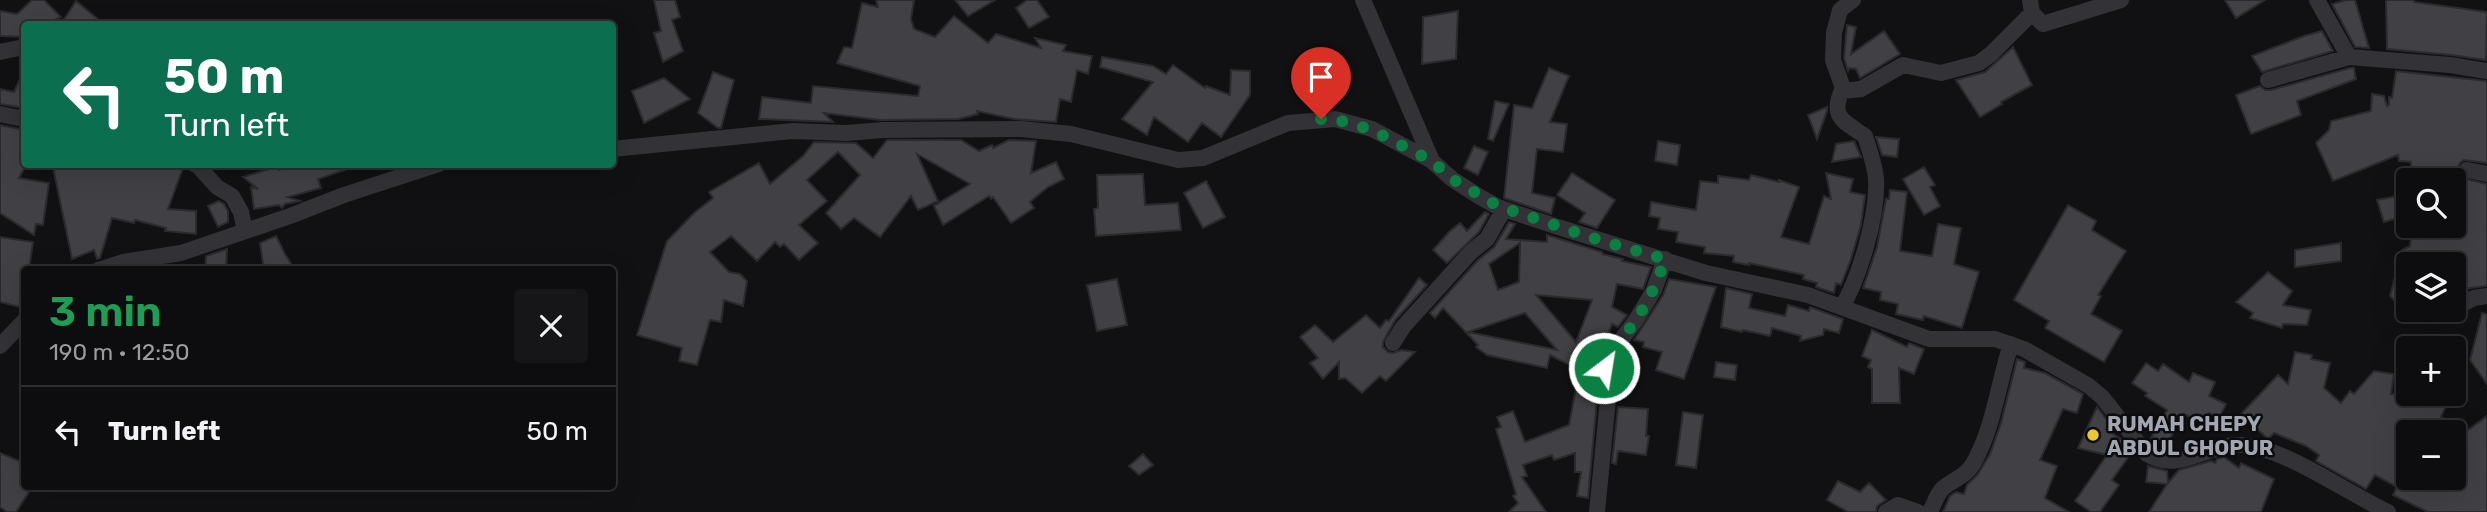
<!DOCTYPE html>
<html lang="en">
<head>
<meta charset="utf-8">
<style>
  :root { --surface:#0d0c0e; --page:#161517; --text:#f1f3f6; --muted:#9a9b9e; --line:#2d2c2e }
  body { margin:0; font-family:Rubik,sans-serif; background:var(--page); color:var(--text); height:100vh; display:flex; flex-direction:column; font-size:26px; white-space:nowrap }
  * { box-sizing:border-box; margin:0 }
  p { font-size:23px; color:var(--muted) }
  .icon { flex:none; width:38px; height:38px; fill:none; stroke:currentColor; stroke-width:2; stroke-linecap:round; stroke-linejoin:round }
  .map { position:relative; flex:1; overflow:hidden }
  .side { position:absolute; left:21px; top:266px; width:595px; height:224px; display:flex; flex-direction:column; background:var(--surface); border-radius:7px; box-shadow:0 7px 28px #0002,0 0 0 2px var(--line) }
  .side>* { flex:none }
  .banner { position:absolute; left:21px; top:21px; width:595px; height:147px; border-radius:7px; box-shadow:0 7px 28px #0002,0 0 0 2px var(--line); background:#0b6e4f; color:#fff; overflow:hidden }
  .controls { position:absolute; left:2396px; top:168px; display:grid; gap:14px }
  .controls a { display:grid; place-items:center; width:70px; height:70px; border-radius:7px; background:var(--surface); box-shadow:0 7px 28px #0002,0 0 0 2px var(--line); font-size:35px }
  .pin { position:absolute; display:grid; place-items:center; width:60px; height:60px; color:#fff; margin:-72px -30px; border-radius:50% 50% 50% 0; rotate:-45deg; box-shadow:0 0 7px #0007 }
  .pin .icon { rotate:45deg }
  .me { position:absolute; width:77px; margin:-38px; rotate:31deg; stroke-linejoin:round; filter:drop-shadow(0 0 5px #0008) }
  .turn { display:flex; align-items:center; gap:24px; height:147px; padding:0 28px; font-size:32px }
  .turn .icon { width:91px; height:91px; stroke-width:2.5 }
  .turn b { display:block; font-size:49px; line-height:60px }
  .round { display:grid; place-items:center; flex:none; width:74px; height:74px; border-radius:7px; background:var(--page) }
  .overview { display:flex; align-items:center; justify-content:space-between; height:119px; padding:0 28px }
  h1 { font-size:42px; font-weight:600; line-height:52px; color:#1e9e55 }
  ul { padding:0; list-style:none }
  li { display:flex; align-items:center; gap:21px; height:91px; padding:0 28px; border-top:2px solid var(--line) }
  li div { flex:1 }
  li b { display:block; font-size:26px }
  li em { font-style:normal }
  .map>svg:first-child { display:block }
  .building { fill:#404045; stroke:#2b2a2e; stroke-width:2; fill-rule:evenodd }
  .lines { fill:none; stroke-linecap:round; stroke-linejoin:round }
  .street { stroke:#323237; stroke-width:16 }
  .route { stroke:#0b8043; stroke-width:12; stroke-dasharray:0 21.6 }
  .poi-dot { fill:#eac831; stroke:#0c0c0d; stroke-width:2.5 }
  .labels { text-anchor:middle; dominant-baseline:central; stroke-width:5; stroke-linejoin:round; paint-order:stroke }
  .poi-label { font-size:21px; font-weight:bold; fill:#a2a5b2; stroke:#0c0c0d; text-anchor:start }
</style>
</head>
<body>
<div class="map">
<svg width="2487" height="512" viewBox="0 0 2487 512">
  <rect width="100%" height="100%" fill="#111012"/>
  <path class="building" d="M32,0h12l17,17 -15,7h-22v13l-24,-1v-25l17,3z
    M654,0h21l5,17 -8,3 11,31 -20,11 -9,-29 7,-2z
    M876,0h38l-3,19 3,10 21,8 19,-21 34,27 8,-9 45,14 -6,-10 31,7 -3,6 29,5 -4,18 -11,-4 -6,32 -11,-3 -4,23 -42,-3 -37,-8 1,3 -19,5 -79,1 -56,-7 9,9 -74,-3 3,-22 49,6 2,-17 105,10 2,-10 -83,-23 7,-16 8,1 10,-45 16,4z
    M955,0h40l-27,16z
    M1027,0h10l12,17 -20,11 -13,-20z
    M2225,0h40l-29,18z
    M2346,0h9l14,48 -14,-1 -23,-43z
    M2386,0h28v2l73,10 -1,48 -35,-5 -64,-6z
    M76,1l28,23h-43z
    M1458,11l-2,48 -34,5 1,-47z
    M1847,25l9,2 -5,27 33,-23 16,23 -40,24 -4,-9 -7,-1 -1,3 -4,-13z
    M2322,31l11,20 -71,21 -10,-16 52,-20z
    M2013,47l19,38 -31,17 1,2 -22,13 -24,-37 29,-8z
    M1102,57l51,9 13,8 7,-9 32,23 1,-2 24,9 1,-25 19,1v24l-29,42 -19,-14 -14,19 -34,-25 -7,18 -25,-16 31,-37 -53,-15z
    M1549,68l20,8 -19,46 17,2 -4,28 -26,-3 -5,44 23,5 -4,16 -47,-16 10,-93 18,3z
    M2350,68h4l2,11 -59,22 4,14 -50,19 -15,-39 24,-9 5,4h6z
    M24,70v38l-24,-4v-15l14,3z
    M2396,71l91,10v82l-23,-3 -4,3 -3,6 4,9 26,6v102l-17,2 -16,9v-33h-55l3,-14 8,-4 2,-20h42v-46h-44l1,-18 -12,-1 -1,-6 -65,26 -17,-38 13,-13 2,-9 40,-10 1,-17 12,2 3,10 2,-1v-8l3,1z
    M713,72l21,8 -13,48h-3l-20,-15z
    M664,78l26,21 -46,24 -12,-32z
    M1495,101l14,3 -16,37 -5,-2z
    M1827,107v4l-10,28 -9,-24z
    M0,125l19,4 5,4v36l-5,9 30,5 -6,42 -7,-1 -2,11 -34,-22z
    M1876,137l23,2 -2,18 -15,-2z
    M887,140h74l18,11 13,-6 1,3 16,-8 27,1 -5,32 25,-11 8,17 -16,8 -18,15 4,6 -23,15 -18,-26 -2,2 -2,-3 -46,29 -9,-19 36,-22 -53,-30 21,47 -20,9 -7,-14 -31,41 -26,-19 -13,11 -15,-16 34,-38 -22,-23 -31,28 20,21 -28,24 19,18 -19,17 -15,-16 -4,3 -5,-5 -18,19 -26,-25 -21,16 19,20 11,2 7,7 -4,25 -19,-6 -3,22 -11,-2 -13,45 -18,-4 3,-13 -45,-13 30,-94 27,-28 19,-15 -4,-6 50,-29 11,21 33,-28 11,-14 42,1 17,15z
    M1658,141l22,4 -3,20 -22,-4z
    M1854,141l7,16 -29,5 4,-18z
    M1474,146l14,6 -10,23 -14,-7z
    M55,164h114l14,4 -15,41 28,2v23l-31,-3 1,-3 -31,-8 -1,3 -22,-5 -12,40 -3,1 -3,-9 -22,9 -18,-87z
    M298,164h55v3l-35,12 3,9 -33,9 12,4 -15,3 -3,4 -3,-3 -25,4 -3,-22 7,2 -15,-12 36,-11v4z
    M1924,167l11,18 -5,2 10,19 -16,9 -21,-36z
    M1572,173l43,27 -18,28 -18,-6 6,-9 -28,-18z
    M1826,173l27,6 -3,13 15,3 -4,30 -10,34 -10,26 -5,-2 -2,10 -18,-6 1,-4 -14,-4 1,-4 -55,-12v2l-16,-3 1,-6 -30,-3 1,-6 -29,-5 2,-10 -20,-3 2,-11 -11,-2 2,-14 45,8 4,-29 18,2v-7l31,4 2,-5 28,7v-2l20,7 -18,50 28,7 15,-48 7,3z
    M1143,174l2,31 33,-2 3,27 -85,6 -2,-27 4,-1 -1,-33z
    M1206,181l19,36 -22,11 -19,-35z
    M1890,190l17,2 -7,59 32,5 6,-32 23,4 -7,36 25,8 -17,56 -38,-12 -1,4 -27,-6 2,-10 -18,-4 1,-8 -18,-4 14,-41 9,-48h3z
    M2408,194v21l-24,7 -7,-22z
    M219,201l5,3 4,7v11l-10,5 -10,-21z
    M2068,205l28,16 -4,9 34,21 -28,44 3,1 -10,18 31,17 -18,31 -59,-34 4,-7 -35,-21z
    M1485,212l4,2 -10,18 -32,31 -14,-13 16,-18 11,-9 7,8z
    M1509,222l6,2 -9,15 41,3v-7l55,17v2l21,5 -1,2 29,6 -8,22 -26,-5 -5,23 15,8 -9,12 -6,-3 -8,22 -2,2 -7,-2 -14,25 -31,-16 -3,13 -60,-13 -11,-8 2,-2 -35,-37 -8,10 -5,-5 48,-53 16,-13zM1520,243l-1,39 -21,8 -9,-26zM1536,295l56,5 -16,42zM1525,313l32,37 -89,-18z
    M276,236l9,18 10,16h-31l-4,-27z
    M0,237l33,5 -4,28h-5v38l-24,-6z
    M2341,243v18l-46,6v-17z
    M227,249l-1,21h-21l1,-14z
    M2268,272l24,19 -9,14 28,5 -4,15 -24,-1 -1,4 -32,-10 3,-5 -17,-11z
    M2396,273l12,2v40l-18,-19z
    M1419,278l8,7 -32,35 -12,22v5l5,5 5,1 8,-3 14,2 -29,29 -6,-5 -18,17 -17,-15 -6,1v-17l-16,17 -13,-16 8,-5 -18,-21 15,-12 18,17 33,-27 14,13 6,-8 3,1z
    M1117,279l10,46 -30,6 -10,-46z
    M1669,279l47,8 -32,92 -28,-9 6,-18 -19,-5 1,-5 -10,-2 29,-45z
    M1726,288l26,6 -3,14 36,8 3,-11 21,6 1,-4 33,12 -4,14 -15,-4 -1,6 -23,6 1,-5 -29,-8 -2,8 -27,-6 -1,2 -21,-5z
    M2482,313l5,1v70l-17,-24z
    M1872,330l35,17 2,-4 15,6 -10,25 -15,-6 1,35h-28v-34l-4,-2 3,-7 -9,-4z
    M2295,352l17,3 -1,4 19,4 -6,25 17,15 9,-12 4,3 20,-23 20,3 -3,20h60l-10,23 27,13 19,-14v96h-59l-35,-17 4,-8 -22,-12 -9,14 -50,-28 3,-6 -13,-9 -32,-13 -6,6 -27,-25 37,-39 10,9zM2408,432h46v46h-46z
    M2017,359l8,3 -1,6 21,5 38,21 -6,19 -14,-4 -23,51 17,6 -12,32 24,14h-126l7,-16 6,-4 8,2 3,-9 11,-11 12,-20 11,-31z
    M1716,362l21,3 -2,15 -21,-3z
    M2146,363l12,8 5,-7 26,18 4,-9 22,9 -6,14 17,8 -7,14 -10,-5 -5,11 -20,-10 -18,32v4l-12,-5 -3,-7 16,-28 -22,-14 2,-3 -15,-10z
    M1579,373l15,3 3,23 -9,99 -11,-2 4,-24h-6v-19l-21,7 -2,-5 -29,10 4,11 -5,1 24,35h-37l9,-9 -5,-7 3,-2 -20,-65 5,-2 -4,-10 16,-6 12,31 44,-17z
    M1618,407l30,2 -2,27h3l-3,19 -28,-4 -2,13 -4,-1z
    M2097,407l13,17 -4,5 18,12 8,11 -20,28 7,5 -19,27h-9l-16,-11 32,-46 -29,-7z
    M1683,412l20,3 -7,53 -20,-3z
    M0,453l24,10v23h9l-17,26h-9l-7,-5z
    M1143,454l10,11 -14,10 -10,-9z
    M2224,457l15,11 2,-5 33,16 -13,33h-112l18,-28 -21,-2 2,-16 19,5 1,12 11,-13 32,-9 4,2 2,-4z
    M1838,481l22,11 9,-9 17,17 -9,6 -1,6h-28l-21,-12z"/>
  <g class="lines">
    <path class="street" d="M1363,0l69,161
      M2030,0l2,13 11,11 78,-24
      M2317,0l32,57
      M0,52l24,-5
      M2268,80l81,-23 101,8 37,6
      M1842,91l19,-2 42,-24 38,8 38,-10 12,-9 41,-41
      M0,114l24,5
      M612,149l181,-18 53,2 37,-3 138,-1 50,5 107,26 25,-2 85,-35 47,-4 37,10 60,32 20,18 28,18 18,10 57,19 151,47 102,22 121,44h66l29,10 65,37 13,11 45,57c32,20 61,-11 94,-9 43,2 106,48 147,67
      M194,164l4,2 19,21 15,9 9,16 4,19
      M2467,170l20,4
      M98,270l25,-8 58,-9 109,-37 54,-21 95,-31
      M1842,307c18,-31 36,-92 34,-128 -1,-14 -7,-30 -11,-43 -22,-15 -36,-19 -22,-48l-10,-28 1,-27 6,-23 13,-10
      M2454,308l20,-10 13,-2
      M1393,343l10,-16 68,-75 16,-13 17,-30
      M0,346l24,-25
      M1597,512l11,-113 -4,-31 2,-8 30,-40 18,-30 11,-31
      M1886,512l12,-7 20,7
      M1930,512c4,-8 7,-18 13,-24 11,-9 22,-11 30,-24 21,-37 25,-80 38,-120"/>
  </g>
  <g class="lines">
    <path class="route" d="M1321,119h14l37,11 60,31 20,18 46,27 104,35 63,18c-7,21 -15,40 -28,59 -10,17 -28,30 -33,50"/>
  </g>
  <circle class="poi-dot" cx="2093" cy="435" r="7"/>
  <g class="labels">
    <g class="poi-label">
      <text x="2107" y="423">RUMAH CHEPY<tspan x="2107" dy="24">ABDUL GHOPUR</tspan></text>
    </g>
  </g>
</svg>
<div class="controls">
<a><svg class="icon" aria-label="search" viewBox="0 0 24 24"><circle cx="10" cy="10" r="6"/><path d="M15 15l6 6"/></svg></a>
<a><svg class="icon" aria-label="layers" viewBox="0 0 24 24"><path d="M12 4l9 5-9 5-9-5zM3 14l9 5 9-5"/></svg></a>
<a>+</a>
<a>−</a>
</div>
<div class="pin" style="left:1321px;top:119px;background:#d93025"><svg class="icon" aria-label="arrive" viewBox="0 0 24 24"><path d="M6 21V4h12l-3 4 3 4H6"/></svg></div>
<svg class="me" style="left:1604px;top:368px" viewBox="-20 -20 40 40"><circle r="17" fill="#0b8043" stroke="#fff" stroke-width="3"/><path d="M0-11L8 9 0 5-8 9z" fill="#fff"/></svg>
<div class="banner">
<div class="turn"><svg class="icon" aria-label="left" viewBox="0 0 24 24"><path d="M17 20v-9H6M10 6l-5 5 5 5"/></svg><div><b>50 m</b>Turn left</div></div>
</div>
<section class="side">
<div class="overview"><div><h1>3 min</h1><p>190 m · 12:50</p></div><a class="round"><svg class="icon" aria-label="close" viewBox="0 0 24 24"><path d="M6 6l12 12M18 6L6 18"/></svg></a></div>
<ul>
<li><svg class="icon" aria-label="left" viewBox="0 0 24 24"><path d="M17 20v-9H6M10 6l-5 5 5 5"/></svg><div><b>Turn left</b></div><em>50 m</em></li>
</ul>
</section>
</div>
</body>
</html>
